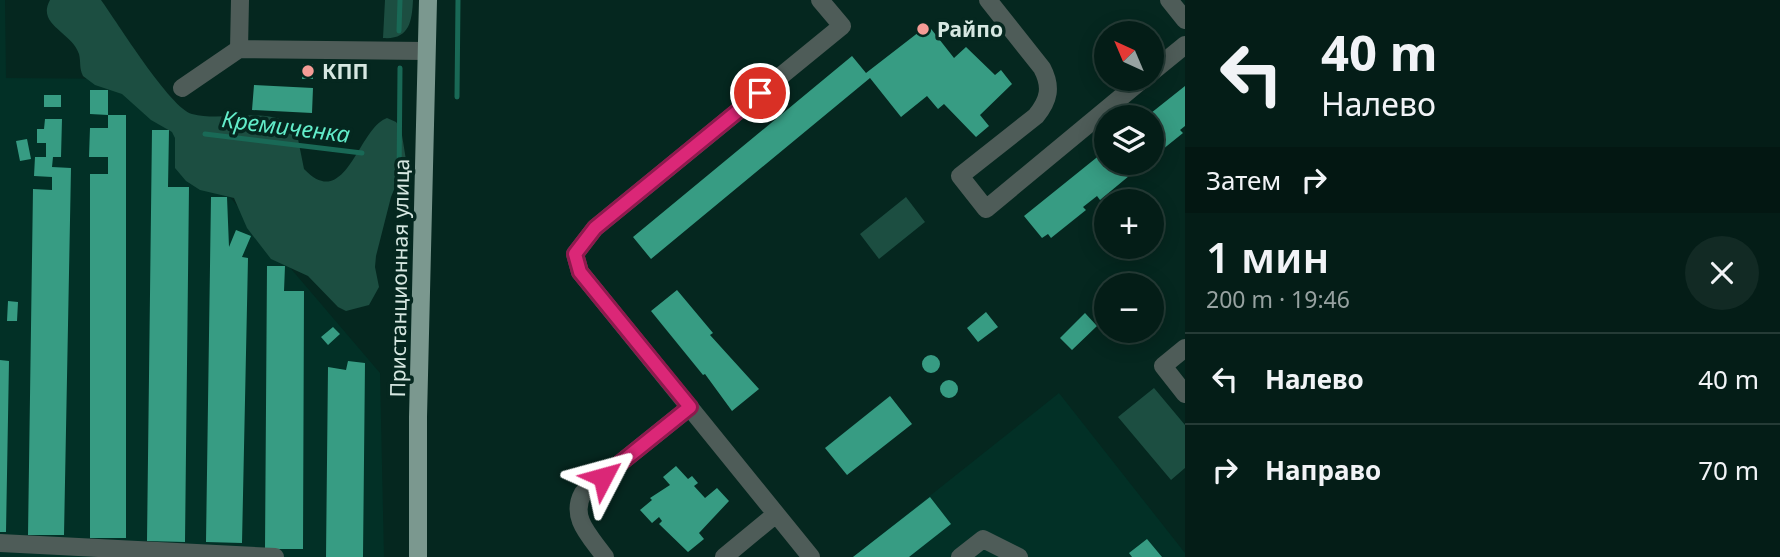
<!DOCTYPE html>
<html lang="ru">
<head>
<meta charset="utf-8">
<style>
  :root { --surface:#041d17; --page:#122a24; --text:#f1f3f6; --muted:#97a2a1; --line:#253b36 }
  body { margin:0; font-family:"Noto Sans",sans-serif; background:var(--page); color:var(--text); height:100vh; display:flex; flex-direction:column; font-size:26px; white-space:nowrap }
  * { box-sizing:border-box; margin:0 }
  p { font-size:23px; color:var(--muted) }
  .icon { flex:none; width:38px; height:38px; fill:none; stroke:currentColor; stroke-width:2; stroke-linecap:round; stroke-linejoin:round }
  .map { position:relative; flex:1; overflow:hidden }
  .panel { display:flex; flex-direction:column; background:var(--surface); width:595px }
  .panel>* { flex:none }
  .top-card { background:#041d17; color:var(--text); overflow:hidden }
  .needle { width:46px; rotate:316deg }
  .controls { position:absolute; left:1094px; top:21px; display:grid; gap:14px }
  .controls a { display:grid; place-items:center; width:70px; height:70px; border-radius:50%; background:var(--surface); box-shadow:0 4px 18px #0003,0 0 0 2px var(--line); font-size:35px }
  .pin { position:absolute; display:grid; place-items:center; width:60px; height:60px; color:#fff; margin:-30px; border:4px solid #fff; border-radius:50%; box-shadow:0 2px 7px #0007 }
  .me { position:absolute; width:77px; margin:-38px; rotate:51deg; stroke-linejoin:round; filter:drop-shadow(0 0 5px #0008) }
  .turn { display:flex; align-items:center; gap:24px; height:147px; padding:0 21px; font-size:32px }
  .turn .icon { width:91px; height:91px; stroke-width:2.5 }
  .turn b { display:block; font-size:49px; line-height:60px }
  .then { display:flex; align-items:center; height:66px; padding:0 21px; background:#0003; gap:14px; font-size:26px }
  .round { display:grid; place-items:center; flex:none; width:74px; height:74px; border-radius:37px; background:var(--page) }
  .headline { display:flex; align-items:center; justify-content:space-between; height:119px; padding:0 21px }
  h1 { font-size:42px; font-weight:600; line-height:52px }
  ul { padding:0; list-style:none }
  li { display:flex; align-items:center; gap:21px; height:91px; padding:0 21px; border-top:2px solid var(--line) }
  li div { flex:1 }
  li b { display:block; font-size:26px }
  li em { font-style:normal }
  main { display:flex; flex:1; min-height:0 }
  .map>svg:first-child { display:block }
  .built { fill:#023026 }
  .green { fill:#1c4e41 }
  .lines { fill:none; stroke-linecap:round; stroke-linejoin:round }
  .stream { stroke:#196956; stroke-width:5 }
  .building { fill:#379c83 }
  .minor { stroke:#4e5c58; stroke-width:18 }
  .major { stroke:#7b988f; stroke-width:18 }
  .route-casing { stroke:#8e194d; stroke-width:18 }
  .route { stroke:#db2777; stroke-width:12 }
  .poi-dot { fill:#f59c96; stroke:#05271f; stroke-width:2.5 }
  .labels { text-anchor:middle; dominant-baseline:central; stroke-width:7; stroke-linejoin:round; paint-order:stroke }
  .poi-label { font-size:21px; font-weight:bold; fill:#d6e7e1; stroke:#05271f; text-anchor:start }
  .street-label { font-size:21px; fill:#d6e7e1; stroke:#05271f }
  .water-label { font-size:23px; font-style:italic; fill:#62ecc9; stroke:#05271f }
</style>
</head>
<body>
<main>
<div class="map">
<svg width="1185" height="557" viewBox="0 0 1185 557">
  <rect width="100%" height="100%" fill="#05271f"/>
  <path class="built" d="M0,0h5l1,78 123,1 251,294 4,184h-384z
    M1059,393l126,160v4h-332z"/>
  <path class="green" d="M50,0h51c16,22 69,108 91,114 31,8 67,-7 97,9l9,16 6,30c42,44 54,-41 83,-51l9,4 5,7 5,31 -15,37 -15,59 -1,11 4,20 -10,18 -23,6 -8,-4 -30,-31 -37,-17 -24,-31 -13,-30 -34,-8 -14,-9 -11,-13v-30l-3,-6 -21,-12 -29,-26 -27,-9 -12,-9c-4,-8 -2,-14 -4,-22 -7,-22 -43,-29 -29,-54z
    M385,0h28c-1,22 -4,40 -30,38z
    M906,197l19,25 -46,37 -19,-25z
    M1154,388l31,37v43l-14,12 -53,-63z"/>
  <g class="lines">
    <path class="stream" d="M399,31l1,-31
      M457,97l1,-97
      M205,134l157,19
      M399,185l1,-117"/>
  </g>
  <path class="building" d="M928,25l26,33 12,-11 29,28 6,-5 11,14 -32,31 9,11 -13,11 -32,-33 -6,5 -11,-13 -26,21 -31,-39 -219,181 -18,-22 219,-181 14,17z
    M303,64h10v15h-11z
    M254,85l59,3 -1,25 -60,-3z
    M1185,86v40l-5,4 3,3 -31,25v-41h-6z
    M90,90h18v25l-18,-1z
    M44,95h17v12h-17z
    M108,115h18v423h-36v-364h18v-17h-19l1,-29h18z
    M45,119h17l-1,38h-8l-1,10 19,1 -7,367h-36l5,-346 19,1v-13l-18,-1 1,-19h11v-14h-9v-14h7z
    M152,130h17l-1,57h21l-4,355 -38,-1z
    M27,139l4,20 -11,2 -4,-20z
    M1106,150v13h32l-6,4 3,4 -35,29 -3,-4 -14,11 3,3 -35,28 -3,-4 -6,4 -18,-22z
    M211,197h16l2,50 7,-17 15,6 -9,21 6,1 -6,285 -36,-1z
    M267,266h18l-1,25h20l-1,258h-38z
    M677,290l36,43 -3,2 49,54 -27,22 -27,-37 -2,1 -52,-64z
    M8,301l10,1 -1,19h-10z
    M986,312l12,15 -20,15 -11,-14z
    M1085,313l12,13 -25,24 -12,-12z
    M333,327l7,7 -12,11 -7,-8z
    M922 364a9 9 0 1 1 18 0a9 9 0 1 1-18 0Z
    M0,360l9,1 -3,171h-6z
    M348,361l17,2 -2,194h-37l2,-190 18,3z
    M940 389a9 9 0 1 1 18 0a9 9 0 1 1-18 0Z
    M890,396l22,28 -65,51 -22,-27z
    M676,466l12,13 4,-3 6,7 -4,3 11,12 12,-10 12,13 -30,32 5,6 -16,13 -29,-28 3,-3 -3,-4 -7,6 -12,-13 12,-10 -2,-2 20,-13 -7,-8z
    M930,497l21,27 -42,33h-56z
    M1147,539l15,18h-30l-3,-4z"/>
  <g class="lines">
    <path class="minor" d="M240,0l-1,49 187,2
      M988,0l54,68c10,19 7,32 -6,48l-76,60 26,33 157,-130
      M1169,0l16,20
      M1152,72l33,-27
      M182,88l57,-39
      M1185,348l-22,18 22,28
      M0,543l275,14
      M605,557c-14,-20 -36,-39 -22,-64l107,-86
      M724,557l52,-43
      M811,557l-231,-285 -5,-18 20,-26 247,-202 -22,-26
      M960,557l23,-18 36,18"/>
    <path class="major" d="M418,557v-140l10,-417"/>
  </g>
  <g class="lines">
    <defs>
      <path id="route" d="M603,477l87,-70 -110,-135 -5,-18 20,-26 165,-135"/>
    </defs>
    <use href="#route" class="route-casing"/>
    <use href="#route" class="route"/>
  </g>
  <g class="poi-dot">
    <circle cx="923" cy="29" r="7"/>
    <circle cx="308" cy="71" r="7"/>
  </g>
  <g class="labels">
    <g class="poi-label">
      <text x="937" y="29">Райпо</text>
      <text x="322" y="71">КПП</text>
    </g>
    <g class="street-label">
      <text transform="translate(399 278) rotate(-89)">Пристанционная улица</text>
    </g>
    <g class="water-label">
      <text transform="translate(286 126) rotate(7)">Кремиченка</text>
    </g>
  </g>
</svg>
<div class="controls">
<a><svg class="needle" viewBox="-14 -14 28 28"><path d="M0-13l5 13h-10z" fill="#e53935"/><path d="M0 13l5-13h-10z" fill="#97a2a1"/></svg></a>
<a><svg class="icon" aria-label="layers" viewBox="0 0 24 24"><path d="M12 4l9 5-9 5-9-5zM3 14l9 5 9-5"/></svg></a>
<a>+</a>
<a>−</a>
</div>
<div class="pin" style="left:760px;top:93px;background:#d93025"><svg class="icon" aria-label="arrive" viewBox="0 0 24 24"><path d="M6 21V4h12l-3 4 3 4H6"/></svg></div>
<svg class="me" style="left:603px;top:477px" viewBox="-20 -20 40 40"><path d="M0-17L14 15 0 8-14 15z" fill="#db2777" stroke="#fff" stroke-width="4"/></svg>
</div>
<section class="panel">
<div class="top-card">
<div class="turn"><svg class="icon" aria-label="left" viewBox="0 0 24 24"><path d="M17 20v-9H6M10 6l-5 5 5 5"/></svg><div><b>40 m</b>Налево</div></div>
<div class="then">Затем<svg class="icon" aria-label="right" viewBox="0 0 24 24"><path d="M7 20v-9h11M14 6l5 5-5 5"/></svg></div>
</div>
<div class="headline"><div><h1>1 мин</h1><p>200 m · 19:46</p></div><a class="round"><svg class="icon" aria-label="close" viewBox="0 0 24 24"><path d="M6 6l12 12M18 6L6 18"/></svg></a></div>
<ul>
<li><svg class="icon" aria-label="left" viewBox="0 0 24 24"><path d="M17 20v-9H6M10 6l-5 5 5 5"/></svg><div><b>Налево</b></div><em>40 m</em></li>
<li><svg class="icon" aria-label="right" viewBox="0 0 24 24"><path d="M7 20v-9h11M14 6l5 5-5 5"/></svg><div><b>Направо</b></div><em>70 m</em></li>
</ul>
</section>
</main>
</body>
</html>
